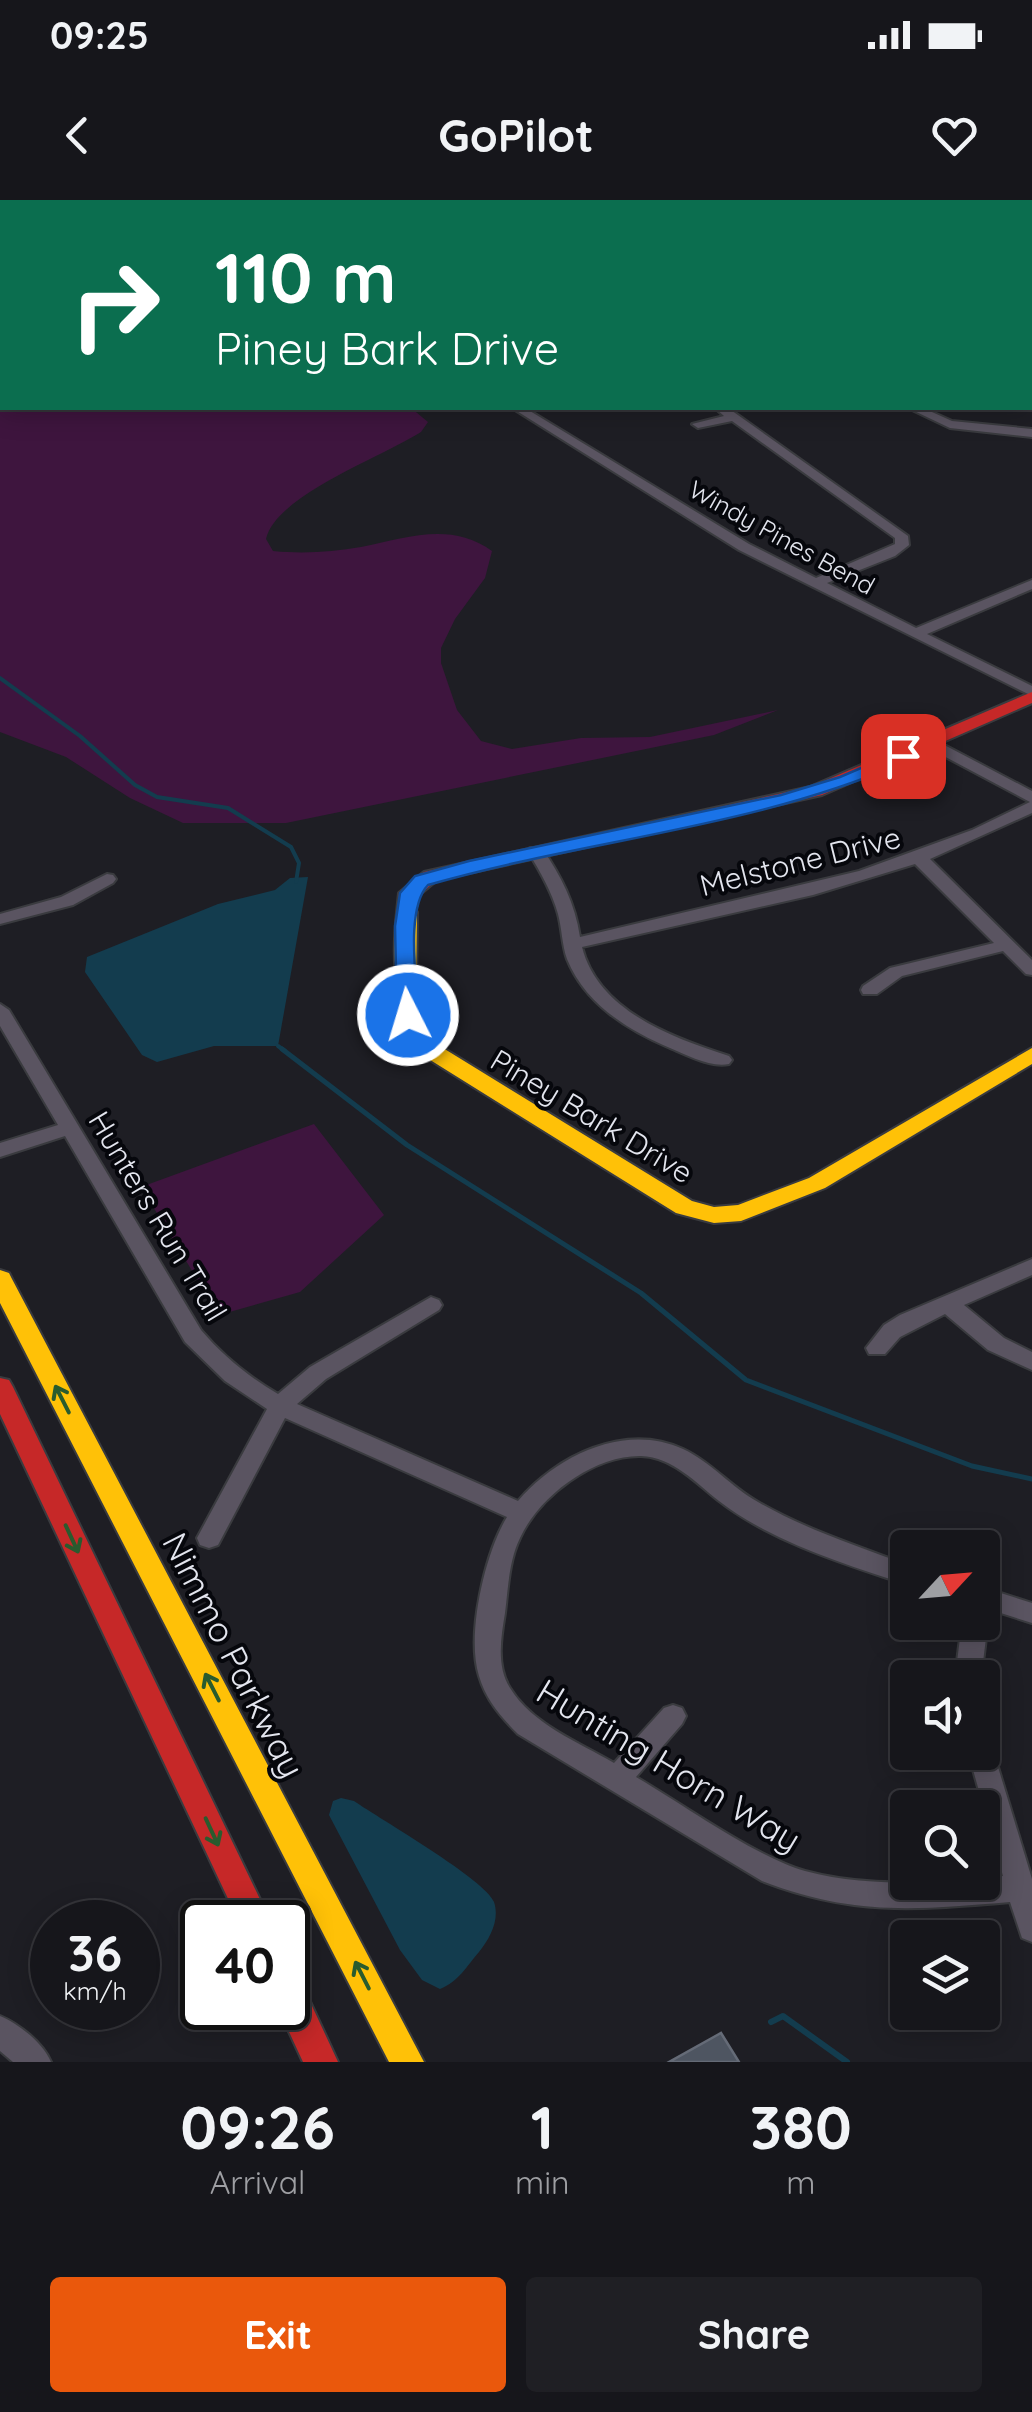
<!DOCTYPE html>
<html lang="en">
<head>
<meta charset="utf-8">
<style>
  :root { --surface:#16161b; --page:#1f1f24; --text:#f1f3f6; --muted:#9e9fa3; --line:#35353a; --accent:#ea580c }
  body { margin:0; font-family:Quicksand,sans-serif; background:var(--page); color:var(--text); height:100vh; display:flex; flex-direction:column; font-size:38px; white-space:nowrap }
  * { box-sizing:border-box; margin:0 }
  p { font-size:32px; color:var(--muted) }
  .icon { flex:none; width:55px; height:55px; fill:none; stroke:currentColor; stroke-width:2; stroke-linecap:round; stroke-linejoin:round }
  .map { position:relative; height:1862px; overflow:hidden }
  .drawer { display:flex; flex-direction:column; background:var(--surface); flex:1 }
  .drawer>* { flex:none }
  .top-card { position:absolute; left:0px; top:0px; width:1032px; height:210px; box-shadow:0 5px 25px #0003,0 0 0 2px var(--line); background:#0b6e4f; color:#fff; overflow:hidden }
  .needle { width:65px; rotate:64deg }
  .controls { position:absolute; left:890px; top:1330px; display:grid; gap:20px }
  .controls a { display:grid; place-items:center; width:110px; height:110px; border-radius:10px; background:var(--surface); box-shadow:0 5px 25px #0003,0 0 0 2px var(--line); font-size:50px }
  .speed { position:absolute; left:30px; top:1700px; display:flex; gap:20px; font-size:50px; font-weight:700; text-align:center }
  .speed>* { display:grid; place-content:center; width:130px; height:130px; border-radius:50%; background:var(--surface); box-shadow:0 5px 25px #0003,0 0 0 2px var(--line); line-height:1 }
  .speed small { font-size:25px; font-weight:400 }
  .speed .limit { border:5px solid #111; border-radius:15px; background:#fff; color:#111 }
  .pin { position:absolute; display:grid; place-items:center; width:85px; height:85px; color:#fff; margin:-42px; border-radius:20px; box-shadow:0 5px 15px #0006 }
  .me { position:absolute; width:110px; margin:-55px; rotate:355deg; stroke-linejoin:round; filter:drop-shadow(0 0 8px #0008) }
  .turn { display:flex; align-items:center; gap:35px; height:210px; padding:0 50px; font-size:45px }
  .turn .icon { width:130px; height:130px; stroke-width:2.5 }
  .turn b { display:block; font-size:70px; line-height:85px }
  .eta { display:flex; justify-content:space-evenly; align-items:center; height:170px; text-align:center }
  .eta b { font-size:60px; font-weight:700; line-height:70px }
  .primary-button { display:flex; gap:20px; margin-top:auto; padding:20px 50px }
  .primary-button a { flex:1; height:115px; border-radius:10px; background:var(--accent); color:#fff; font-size:40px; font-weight:700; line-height:115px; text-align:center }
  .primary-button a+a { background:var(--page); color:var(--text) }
  .status { display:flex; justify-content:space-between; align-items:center; height:70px; padding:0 50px; background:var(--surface); direction:ltr }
  .status svg { height:28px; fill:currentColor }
  header { display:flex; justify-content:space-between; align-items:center; height:130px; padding:0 50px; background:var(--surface); font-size:45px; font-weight:700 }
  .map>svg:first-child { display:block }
  .green { fill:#3e153e }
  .water { fill:#133c4e }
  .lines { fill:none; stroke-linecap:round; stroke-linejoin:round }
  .stream-far3 { stroke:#133c4e; stroke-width:2.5 }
  .stream-far2 { stroke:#133c4e; stroke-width:4 }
  .stream-far1 { stroke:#133c4e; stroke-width:5 }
  .stream { stroke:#133c4e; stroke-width:6 }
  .building { fill:#4e5561; stroke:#656b77; stroke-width:2.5 }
  .street-casing { stroke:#3a3b3f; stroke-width:4 }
  .slow-casing { stroke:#3a3b3f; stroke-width:4 }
  .jam-casing { stroke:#3a3b3f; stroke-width:4 }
  .street { fill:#5a5461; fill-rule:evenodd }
  .slow { fill:#ffc107; fill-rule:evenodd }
  .jam { fill:#c62828; fill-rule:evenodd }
  .oneway { stroke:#295b2e }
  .route { fill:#1a73e8; stroke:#114b97; stroke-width:2.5 }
  .labels { text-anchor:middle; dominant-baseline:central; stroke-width:8; stroke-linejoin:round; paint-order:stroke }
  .far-street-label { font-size:25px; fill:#e3e5ee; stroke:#06070c }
  .street-label { font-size:30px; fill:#e3e5ee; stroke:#06070c }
  .near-street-label { font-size:35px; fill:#e3e5ee; stroke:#06070c }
</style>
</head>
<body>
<div class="status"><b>09:25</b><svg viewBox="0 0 49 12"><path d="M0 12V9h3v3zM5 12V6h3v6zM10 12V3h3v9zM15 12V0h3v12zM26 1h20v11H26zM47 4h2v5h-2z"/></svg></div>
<header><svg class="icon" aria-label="back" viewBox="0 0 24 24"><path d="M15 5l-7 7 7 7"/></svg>GoPilot<svg class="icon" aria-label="heart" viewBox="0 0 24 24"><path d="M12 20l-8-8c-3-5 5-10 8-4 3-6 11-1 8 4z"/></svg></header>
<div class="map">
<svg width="1032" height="1862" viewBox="0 0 1032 1862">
  <rect width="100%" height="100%" fill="#1e1e24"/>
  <path class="green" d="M0,14l2,194h409l17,14 -7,10c-37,24 -145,63 -155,107l7,12c30,3 59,1 88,-4 46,-9 89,-26 131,4l-7,27 -30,41 -14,29v15l16,47 24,31 31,8 69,-11 69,-1 128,-27 -64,25 -428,88h-103l-53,-25 -64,-41 -66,-25z
    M314,924l70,91 -84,77 -81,23 -78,-128z"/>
  <path class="water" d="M308,677l-30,169h-64l-57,16 -15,-7 -57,-83 2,-15 131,-53 57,-14 15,-12z
    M341,1598l13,3c26,18 132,79 140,101 6,18 -4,36 -15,50 -13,15 -20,29 -39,37l-18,-9 -22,-30 -71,-135 4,-14z"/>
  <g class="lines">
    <path class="stream-far3" d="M639,0l4,2"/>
    <path class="stream-far2" d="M0,478l80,58 55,49 22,12 71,11 63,39 8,16 -3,19
      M278,846l7,5"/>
    <path class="stream-far1" d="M282,849l125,96 234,148 105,87 226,86 60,13"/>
    <path class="stream" d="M771,1822l12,-6 64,46"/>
  </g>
  <path class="building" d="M721,1833l18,29h-70z"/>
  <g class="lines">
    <defs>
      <path id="street" d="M60,0h13l2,2h-12z
        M424,0h11l2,2h-11z
        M741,0h11l2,2h-11z
        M860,0h12l2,2h-11z
        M982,0h12l2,2h-11z
        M1030,16l2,1v7l-2,-1z
        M1030,74h2v7h-2z
        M1030,156h2v7h-2z
        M512,208h13l224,136 67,34 79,-34v-6l-163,-117 -34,7 -6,-4 32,-8 -9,-8h13l180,128 1,9 -14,11 -68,27 89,45 116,-48v9l-105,45 105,52v10l-293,-146z
        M908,208h15l29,13 80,8v8l-82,-9z
        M931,538l101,53v22l-102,46 102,101v15l-6,-1 -23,-23 -101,25 -25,18h-14l-2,-4 2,-4 27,-18 104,-25 -79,-79 -102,31 -231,52c16,64 91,91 147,109l3,4 -3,4c-18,4 -42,-9 -59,-16 -42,-18 -85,-44 -103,-89 -5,-14 -5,-30 -9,-45 -6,-22 -18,-43 -30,-62l2,-4h12c19,28 33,55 38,89l279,-66 113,-41 58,-28 -105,-56v-6z
        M107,674l6,1 3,4 -3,4 -40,22 -73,19v-10l61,-17z
        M0,804l9,6 192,320c22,26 48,47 77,64l32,-27 121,-70 8,3 3,5 -3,5 -113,69 -29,25 221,97c38,-45 107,-79 165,-52 28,13 48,38 75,53 47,27 99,44 150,63v20c-63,-21 -136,-43 -189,-84 -23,-18 -46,-44 -78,-45 -47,-1 -102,40 -121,82 -11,22 -12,51 -15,75 -4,24 -9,53 5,75 22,36 68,54 104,75l50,-55 9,-3 9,3 4,8 -4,8 -46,53c48,28 118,79 169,94 58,16 118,11 177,11v-4l21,-2 -35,-124h14v-11l9,3 41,135v63l-10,-4 -12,-36c-95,8 -157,14 -248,-21l-244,-147c-17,-17 -32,-34 -39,-58 -13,-41 6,-123 28,-159l-222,-99 -67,127 -9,3 -9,-3 -3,-7 70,-129 -42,-28 -40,-39 -120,-206 -65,21v-14l58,-18 -58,-99z
        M1032,1059v16l-68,30 40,33 28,14v18l-44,-20 -43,-36 -45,23 -15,17h-16l-3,-6 18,-23 16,-10z
        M982,1387l50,16v20l-50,-16z
        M982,1414l6,8 -7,56h-26l7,-56h20z
        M0,1816c19,8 43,27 51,46h-38l-13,-11z"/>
      <path id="slow" d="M407,706l10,6 -1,74 10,34 17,28 249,153 22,6 24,-2 71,-27 223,-130v16l-207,124 -84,33 -27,2 -38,-10 -249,-155c-32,-47 -36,-91 -30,-146z
        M0,1070l9,3 3,6 412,783h-35l-389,-759z"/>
      <path id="jam" d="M1032,492v11l-210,92 -385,85 -18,15 -5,21 -7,2 -10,-6 2,-19 25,-21 386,-85z
        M0,1178l9,2 4,7 258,535h-32l-239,-508z
        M288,1775l12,5 38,82h-35l-25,-54h10z"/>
    </defs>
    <use href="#street" class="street-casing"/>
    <use href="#slow" class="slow-casing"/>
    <use href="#jam" class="jam-casing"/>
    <use href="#street" class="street"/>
    <use href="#slow" class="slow"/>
    <use href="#jam" class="jam"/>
  </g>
  <defs><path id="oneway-shaft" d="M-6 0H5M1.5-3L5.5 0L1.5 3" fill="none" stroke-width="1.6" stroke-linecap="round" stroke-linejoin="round" transform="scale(2.5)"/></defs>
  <g class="oneway">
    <use href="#oneway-shaft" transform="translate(62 1199) rotate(-117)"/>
    <use href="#oneway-shaft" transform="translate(72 1339) rotate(65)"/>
    <use href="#oneway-shaft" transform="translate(212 1487) rotate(-117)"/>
    <use href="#oneway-shaft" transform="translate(212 1632) rotate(65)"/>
    <use href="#oneway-shaft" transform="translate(362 1775) rotate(-117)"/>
  </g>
  <path class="route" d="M903,550l6,2v8c-152,68 -321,79 -481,125 -23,24 -11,96 -10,130l-10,6 -11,-6 -2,-89 5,-33 15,-17 54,-15 312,-66 59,-18z"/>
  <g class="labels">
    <g class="far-street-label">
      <text transform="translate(782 337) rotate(29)">Windy Pines Bend</text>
    </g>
    <g class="street-label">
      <text transform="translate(800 661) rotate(-14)">Melstone Drive</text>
      <text transform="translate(592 916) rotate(31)">Piney Bark Drive</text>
      <text transform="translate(158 1016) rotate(59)">Hunters Run Trail</text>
    </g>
    <g class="near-street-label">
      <text transform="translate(234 1455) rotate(63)">Nimmo Parkway</text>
      <text transform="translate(669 1565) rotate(31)">Hunting Horn Way</text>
    </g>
  </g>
</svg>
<div class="controls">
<a><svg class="needle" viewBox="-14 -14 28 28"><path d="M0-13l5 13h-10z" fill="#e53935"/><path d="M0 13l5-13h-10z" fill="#9e9fa3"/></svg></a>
<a><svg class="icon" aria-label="sound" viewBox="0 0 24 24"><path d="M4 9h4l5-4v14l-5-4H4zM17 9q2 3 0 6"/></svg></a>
<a><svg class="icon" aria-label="search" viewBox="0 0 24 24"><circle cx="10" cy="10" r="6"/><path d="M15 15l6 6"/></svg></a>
<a><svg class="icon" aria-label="layers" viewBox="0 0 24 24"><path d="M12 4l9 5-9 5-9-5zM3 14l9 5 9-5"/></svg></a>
</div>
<div class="speed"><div>36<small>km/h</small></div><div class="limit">40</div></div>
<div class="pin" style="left:903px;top:556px;background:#d93025"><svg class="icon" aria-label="arrive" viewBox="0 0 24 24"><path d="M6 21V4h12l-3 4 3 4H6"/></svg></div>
<svg class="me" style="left:408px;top:815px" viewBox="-20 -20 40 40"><circle r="17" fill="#1a73e8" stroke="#fff" stroke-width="3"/><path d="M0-11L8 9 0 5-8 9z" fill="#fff"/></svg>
<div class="top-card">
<div class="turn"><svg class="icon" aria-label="right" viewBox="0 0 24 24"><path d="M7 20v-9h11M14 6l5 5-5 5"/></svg><div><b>110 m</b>Piney Bark Drive</div></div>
</div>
</div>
<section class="drawer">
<div class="eta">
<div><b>09:26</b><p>Arrival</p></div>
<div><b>1</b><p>min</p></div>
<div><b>380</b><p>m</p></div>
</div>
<div class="primary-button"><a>Exit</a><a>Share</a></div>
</section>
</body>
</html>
